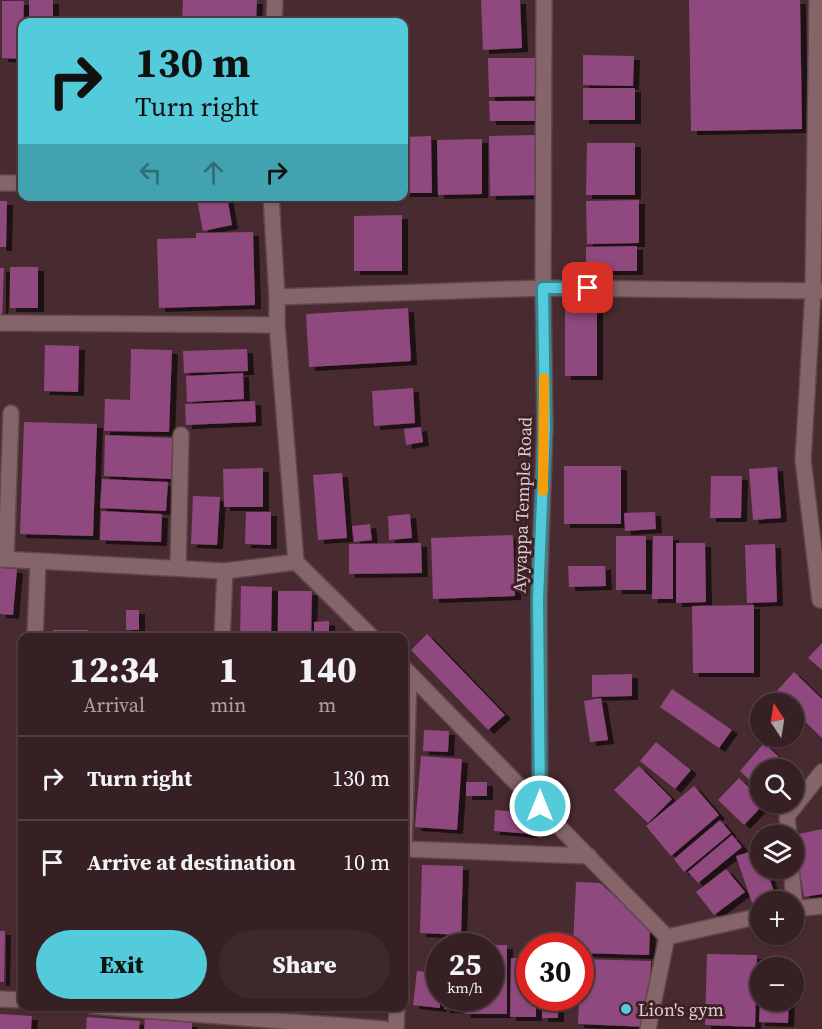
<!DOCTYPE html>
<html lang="en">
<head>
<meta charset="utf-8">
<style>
  :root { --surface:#362024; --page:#3d282c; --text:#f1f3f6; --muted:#aaa3a6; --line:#503e41; --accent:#53cbdb }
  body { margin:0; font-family:"Source Serif 4",serif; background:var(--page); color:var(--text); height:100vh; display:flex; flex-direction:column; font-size:22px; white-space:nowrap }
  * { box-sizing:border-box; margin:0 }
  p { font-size:20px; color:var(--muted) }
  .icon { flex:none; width:33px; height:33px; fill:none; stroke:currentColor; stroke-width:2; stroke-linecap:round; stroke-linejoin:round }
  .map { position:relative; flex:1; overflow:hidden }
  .sheet { position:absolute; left:18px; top:633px; width:390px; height:378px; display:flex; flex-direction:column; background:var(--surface); border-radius:12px; box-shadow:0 2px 4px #0004,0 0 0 2px var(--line) }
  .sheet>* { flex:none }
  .hud { position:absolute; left:18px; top:18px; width:390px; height:183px; border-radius:12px; box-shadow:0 2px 4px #0004,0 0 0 2px var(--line); background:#53cbdb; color:#111; overflow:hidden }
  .needle { width:39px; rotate:348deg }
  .tools { position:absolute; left:750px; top:693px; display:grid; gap:12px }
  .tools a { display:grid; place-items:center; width:54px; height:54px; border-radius:50%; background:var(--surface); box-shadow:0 2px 4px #0004,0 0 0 2px var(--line); font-size:30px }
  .speed { position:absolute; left:426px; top:933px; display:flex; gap:12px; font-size:30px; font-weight:700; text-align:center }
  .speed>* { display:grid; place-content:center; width:78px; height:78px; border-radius:50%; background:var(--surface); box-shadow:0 2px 4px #0004,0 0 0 2px var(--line); line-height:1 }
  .speed small { font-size:15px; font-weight:400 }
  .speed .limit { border:9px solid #d22; background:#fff; color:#111 }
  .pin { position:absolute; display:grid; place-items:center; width:51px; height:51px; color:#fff; margin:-26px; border-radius:12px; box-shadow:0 3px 9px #0006 }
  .me { position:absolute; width:66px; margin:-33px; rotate:0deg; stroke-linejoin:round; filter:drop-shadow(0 0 4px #0008) }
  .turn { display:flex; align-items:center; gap:21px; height:126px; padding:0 18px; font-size:27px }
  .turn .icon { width:78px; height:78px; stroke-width:2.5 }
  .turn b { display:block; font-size:42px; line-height:51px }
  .lanes { display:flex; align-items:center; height:57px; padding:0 18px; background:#0003; justify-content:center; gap:30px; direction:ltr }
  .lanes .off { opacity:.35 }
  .eta { display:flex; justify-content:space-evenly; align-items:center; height:102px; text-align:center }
  .eta b { font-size:36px; font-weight:800; line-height:42px }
  .cta { display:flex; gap:12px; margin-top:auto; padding:12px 18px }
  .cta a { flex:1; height:69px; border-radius:36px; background:var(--accent); color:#111; font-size:24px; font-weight:800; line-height:69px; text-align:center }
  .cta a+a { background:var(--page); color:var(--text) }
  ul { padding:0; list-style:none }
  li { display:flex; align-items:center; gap:18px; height:84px; padding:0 18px; border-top:2px solid var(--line) }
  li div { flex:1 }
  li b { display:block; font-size:22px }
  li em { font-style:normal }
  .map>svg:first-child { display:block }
  .building { fill:#90487e; filter:url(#shadow) }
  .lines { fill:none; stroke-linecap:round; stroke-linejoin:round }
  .minor-casing { stroke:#5f474b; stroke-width:18 }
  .minor { stroke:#856569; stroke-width:15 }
  .route-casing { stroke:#36848e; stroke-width:15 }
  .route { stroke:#53cbdb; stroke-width:10 }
  .slow { stroke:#f59e0b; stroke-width:10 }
  .poi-dot { fill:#53cbdb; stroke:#3d2126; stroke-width:2 }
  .labels { text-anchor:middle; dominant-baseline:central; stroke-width:6; stroke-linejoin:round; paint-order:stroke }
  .street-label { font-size:18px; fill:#dfccce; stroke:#3d2126 }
  .poi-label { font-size:18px; fill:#dfccce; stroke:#3d2126; text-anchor:start }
</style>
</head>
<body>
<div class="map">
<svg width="822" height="1029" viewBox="0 0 822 1029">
  <defs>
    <filter id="shadow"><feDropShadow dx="6" dy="4" stdDeviation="0" flood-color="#0009"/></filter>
  </defs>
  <rect width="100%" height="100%" fill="#482b30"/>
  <path class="building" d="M29,0h24v22h-24z
    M183,0h74l-1,22 -74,-1z
    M481,0h39l2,48 -39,2z
    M689,0h111l2,129 -111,2z
    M2,1h22l-2,58 -20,-1z
    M583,55l51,1 -1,30 -50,-1z
    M488,58h55v38l-54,1z
    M583,88h52v32h-52z
    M489,101h52v20h-51z
    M537,135l1,60 -48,1 -1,-60z
    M431,136l1,57h-28v-56z
    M482,139v55l-44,1 -1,-55z
    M587,143h48v52h-49z
    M214,196h13l5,29 -29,6 -6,-31z
    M639,200v43l-52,1 -1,-43z
    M0,201h7l-1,46h-6z
    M402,215v56h-48v-55z
    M253,232l2,73 -96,3 -2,-69 39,-1v-5z
    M637,246v25h-51v-24z
    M10,267h28v41h-28z
    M0,268h4l-2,50h-2z
    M565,307h32v69h-32z
    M408,308l3,53 -102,6 -3,-53z
    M45,345l34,1 -1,46 -34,-1z
    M131,349l41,1 -3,82 -65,-1 1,-32 25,1z
    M247,349l1,22 -64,2 -1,-22z
    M243,373l1,26 -57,3 -1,-26z
    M413,388l2,35 -41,3 -2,-35z
    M255,401l1,21 -70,3 -1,-21z
    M24,422l73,2 -4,112 -73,-2z
    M421,427l2,15 -17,3 -2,-16z
    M105,435l68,3 -2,41 -67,-3z
    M564,466h57v58h-57z
    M777,467l4,51 -28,2 -4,-51z
    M263,468v39h-39l-1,-38z
    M342,473l5,65 -29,2 -5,-65z
    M711,476h31l-1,42h-31z
    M102,479l66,3 -2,29 -66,-3z
    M193,496l27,1 -3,48 -26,-1z
    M101,511l61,3 -1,28 -61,-2z
    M246,512h25v33l-26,-1z
    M655,512l1,17 -31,2 -1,-18z
    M410,514l2,24 -23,2 -1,-24z
    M370,524l2,16 -18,2 -2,-16z
    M513,535l2,61 -82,3 -2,-61z
    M616,536h30v54h-30z
    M653,536h20v63h-21z
    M421,543l1,30 -73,1v-30z
    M676,543h29l1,59 -30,1z
    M775,544l2,58 -30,1 -2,-58z
    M568,566h37l1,20 -37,1z
    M0,568l17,1 -4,46 -13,-1z
    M241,586l31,1 -1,51 -31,-1z
    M278,591h34l-1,47h-33z
    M754,605v68h-61l-1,-67z
    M126,610h13v20h-13z
    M329,621v17h-15v-16z
    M53,630h35v8h-35z
    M427,634l78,81 -17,15 -77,-80z
    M822,643v27l-14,-12z
    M794,672l28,27v39l-28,-27v-7h-8l-11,-11z
    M632,674v22l-40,1v-22z
    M672,689l60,41 -13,18 -59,-41z
    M601,698l7,42 -18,2 -6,-41z
    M424,730l25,1 -1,21 -25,-1z
    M656,742l35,28 -16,19 -35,-28z
    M764,743l29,27h-33v20l-20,-19z
    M421,756l41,3 -5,71 -42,-3z
    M639,766l33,33 -24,24 -34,-33z
    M739,778l21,20v4h6l-22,23 -26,-25z
    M466,782h21v14h-21z
    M694,786l25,29 -48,41 -25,-30z
    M495,810l38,3 -2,21 -37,-3z
    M720,820l11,13 -47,39 -10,-13z
    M822,829v65l-18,3 -10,-62z
    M732,835l10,12 -44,36 -10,-11z
    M760,849v19h6l9,27 -23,8 -16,-47z
    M422,865l41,1 -2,69 -41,-2z
    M726,869l19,23 -31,23 -18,-23z
    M576,882l24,1 50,45 -1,27 -69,-2v-7h-7z
    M0,931h5l-1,51h-4z
    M490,945h17v69h-42v-16h25z
    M707,954l50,1 -2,72 -50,-2z
    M511,958h19v40h6v19h-26z
    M581,959l70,2 -3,66 -70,-3z
    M417,971l23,2v35l-27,-3z
    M445,998h16v11h-17z
    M542,998h16v20h-16z
    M760,1000h29l-1,23 -29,-1z
    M0,1014l32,2 -1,13h-31z
    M87,1017l53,4 -1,8h-53z
    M145,1019l47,4v6h-48z"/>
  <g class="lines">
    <defs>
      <path id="minor" d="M817,0l-4,291 -10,169 17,140
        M274,22l1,-22
        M0,183h22
        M271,196l6,101v28
        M277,297l266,-9 279,3
        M0,323l277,2 19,237
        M0,559l225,12 71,-9 77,76
        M6,559l5,-146
        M178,568l3,-133
        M35,638l3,-77
        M222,638l3,-67
        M404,668l263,269
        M409,673l-5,176 185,7
        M540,806l-1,-207 6,-172 -2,-139 1,-288
        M789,836l-2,-20 35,-44
        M791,868l4,41
        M794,909l28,-3
        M667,937l93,-21
        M0,999l22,1
        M92,1006l292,23
        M396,1029l1,-23
        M648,1029l19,-92"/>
    </defs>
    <use href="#minor" class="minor-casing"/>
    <use href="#minor" class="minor"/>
  </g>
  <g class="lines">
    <defs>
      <path id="route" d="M540,806l-2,-207 7,-172 -2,-139h45"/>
    </defs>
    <use href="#route" class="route-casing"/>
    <use href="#route" class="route"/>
    <path class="slow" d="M543,491l1,-113"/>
  </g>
  <circle class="poi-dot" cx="626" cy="1009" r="6"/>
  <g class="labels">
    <g class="street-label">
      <text transform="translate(522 505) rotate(-88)">Ayyappa Temple Road</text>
    </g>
    <g class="poi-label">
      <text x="638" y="1009">Lion's gym</text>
    </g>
  </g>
</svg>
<div class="tools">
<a><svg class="needle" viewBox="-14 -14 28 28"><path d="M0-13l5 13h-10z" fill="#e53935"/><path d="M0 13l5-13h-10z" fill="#aaa3a6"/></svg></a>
<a><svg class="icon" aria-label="search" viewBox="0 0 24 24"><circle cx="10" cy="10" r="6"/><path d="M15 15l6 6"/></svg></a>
<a><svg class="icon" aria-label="layers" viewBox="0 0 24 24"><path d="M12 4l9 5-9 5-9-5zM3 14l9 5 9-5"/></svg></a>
<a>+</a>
<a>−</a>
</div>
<div class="speed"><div>25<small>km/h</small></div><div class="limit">30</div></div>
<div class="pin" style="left:588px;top:288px;background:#d93025"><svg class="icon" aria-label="arrive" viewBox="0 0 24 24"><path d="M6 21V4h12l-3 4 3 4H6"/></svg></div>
<svg class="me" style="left:540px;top:806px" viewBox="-20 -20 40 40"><circle r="17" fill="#53cbdb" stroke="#fff" stroke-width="3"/><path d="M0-11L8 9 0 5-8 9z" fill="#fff"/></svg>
<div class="hud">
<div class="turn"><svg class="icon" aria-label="right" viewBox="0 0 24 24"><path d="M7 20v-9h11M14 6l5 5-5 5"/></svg><div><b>130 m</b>Turn right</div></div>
<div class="lanes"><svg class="icon off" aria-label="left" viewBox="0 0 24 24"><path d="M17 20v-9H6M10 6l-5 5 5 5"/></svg><svg class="icon off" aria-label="ahead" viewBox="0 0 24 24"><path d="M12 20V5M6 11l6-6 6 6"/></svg><svg class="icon" aria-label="right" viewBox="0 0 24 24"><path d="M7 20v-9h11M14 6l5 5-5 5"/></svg></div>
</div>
<section class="sheet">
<div class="eta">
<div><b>12:34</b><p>Arrival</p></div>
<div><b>1</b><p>min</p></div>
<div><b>140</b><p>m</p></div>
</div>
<ul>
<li><svg class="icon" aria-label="right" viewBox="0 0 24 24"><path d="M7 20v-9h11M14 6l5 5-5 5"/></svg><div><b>Turn right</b></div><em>130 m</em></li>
<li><svg class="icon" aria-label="arrive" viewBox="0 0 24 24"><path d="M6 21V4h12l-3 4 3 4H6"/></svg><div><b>Arrive at destination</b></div><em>10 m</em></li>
</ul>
<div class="cta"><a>Exit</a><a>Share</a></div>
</section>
</div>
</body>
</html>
